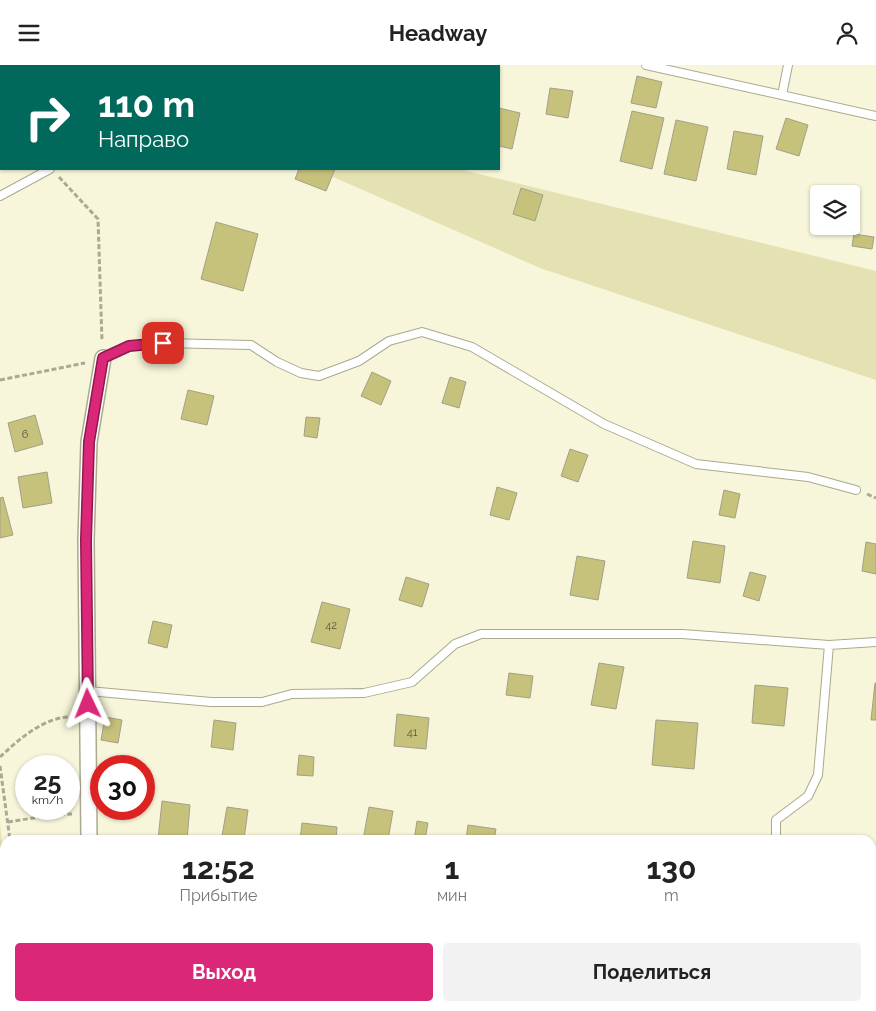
<!DOCTYPE html>
<html lang="ru">
<head>
<meta charset="utf-8">
<style>
  :root { --surface:#fff; --page:#f2f2f2; --text:#222; --muted:#767676; --accent:#db2777 }
  body { margin:0; font-family:Raleway,sans-serif; background:var(--page); color:var(--text); height:100vh; display:flex; flex-direction:column; font-size:19px; white-space:nowrap }
  * { box-sizing:border-box; margin:0 }
  p { font-size:16px; color:var(--muted) }
  .icon { flex:none; width:28px; height:28px; fill:none; stroke:currentColor; stroke-width:2; stroke-linecap:round; stroke-linejoin:round }
  .map { position:relative; flex:1; overflow:hidden }
  .details { position:absolute; left:0px; top:770px; width:876px; height:176px; display:flex; flex-direction:column; background:var(--surface); border-radius:15px 15px 0 0; box-shadow:0 1px 4px #0004 }
  .details>* { flex:none }
  .top-card { position:absolute; left:0px; top:0px; width:500px; height:105px; box-shadow:0 1px 4px #0004; background:#00695c; color:#fff; overflow:hidden }
  .buttons { position:absolute; left:810px; top:120px; display:grid; gap:10px }
  .buttons a { display:grid; place-items:center; width:50px; height:50px; border-radius:5px; background:var(--surface); box-shadow:0 1px 4px #0004; font-size:25px }
  .speed { position:absolute; left:15px; top:690px; display:flex; gap:10px; font-size:25px; font-weight:700; text-align:center }
  .speed>* { display:grid; place-content:center; width:65px; height:65px; border-radius:50%; background:var(--surface); box-shadow:0 1px 4px #0004; line-height:1 }
  .speed small { font-size:12px; font-weight:400 }
  .speed .limit { border:8px solid #d22; background:#fff; color:#111 }
  .pin { position:absolute; display:grid; place-items:center; width:42px; height:42px; color:#fff; margin:-21px; border-radius:10px; box-shadow:0 2px 8px #0006 }
  .me { position:absolute; width:55px; margin:-28px; rotate:358deg; stroke-linejoin:round; filter:drop-shadow(0 0 4px #0008) }
  .turn { display:flex; align-items:center; gap:18px; height:105px; padding:0 15px; font-size:22px }
  .turn .icon { width:65px; height:65px; stroke-width:2.5 }
  .turn b { display:block; font-size:35px; line-height:42px }
  .eta { display:flex; justify-content:space-evenly; align-items:center; height:85px; text-align:center }
  .eta b { font-size:30px; font-weight:700; line-height:35px }
  .cta { display:flex; gap:10px; margin-top:auto; padding:10px 15px }
  .cta a { flex:1; height:58px; border-radius:5px; background:var(--accent); color:#fff; font-size:20px; font-weight:700; line-height:58px; text-align:center }
  .cta a+a { background:var(--page); color:var(--text) }
  header { display:flex; justify-content:space-between; align-items:center; height:65px; padding:0 15px; background:var(--surface); font-size:22px; font-weight:700 }
  .map>svg:first-child { display:block }
  .green { fill:#e4e2b2 }
  .building { fill:#c6c17b; stroke:#a2a187 }
  .lines { fill:none; stroke-linecap:round; stroke-linejoin:round }
  .lane-casing { stroke:#aba98f; stroke-width:10 }
  .street-casing { stroke:#aba98f; stroke-width:18 }
  .path { stroke:#aaa994; stroke-width:3; stroke-dasharray:5 2.5; stroke-linecap:butt }
  .lane { stroke:#fff; stroke-width:8 }
  .street { stroke:#fff; stroke-width:15 }
  .route-casing { stroke:#8e194d; stroke-width:12 }
  .route { stroke:#db2777; stroke-width:9 }
  .labels { text-anchor:middle; dominant-baseline:central; stroke-width:5; stroke-linejoin:round; paint-order:stroke }
  .number-label { font-size:11px; fill:#58573e }
</style>
</head>
<body>
<header><svg class="icon" aria-label="menu" viewBox="0 0 24 24"><path d="M4 6h16M4 12h16M4 18h16"/></svg>Headway<svg class="icon" aria-label="person" viewBox="0 0 24 24"><circle cx="12" cy="8" r="4"/><path d="M4 21q1-7 8-7t8 7"/></svg></header>
<div class="map">
<svg width="876" height="946" viewBox="0 0 876 946">
  <rect width="100%" height="100%" fill="#f7f6da"/>
  <path class="green" d="M315,104h144l417,102v109l-336,-112z
    M0,757l5,50v134h13v5h-18z"/>
  <path class="building" d="M637,11l25,6 -6,26 -25,-5z
    M550,23l23,3 -5,27 -22,-4z
    M499,43l21,5 -8,36 -13,-3z
    M632,46l32,7 -12,51 -32,-8z
    M786,53l22,7 -9,31 -23,-7z
    M676,55l32,7 -12,54 -32,-7z
    M734,66l29,5 -7,39 -29,-6z
    M299,104h36l-9,22 -31,-12z
    M521,123l22,7 -8,26 -22,-7z
    M216,157l42,12 -15,57 -42,-12z
    M854,169l20,3 -2,12 -20,-3z
    M372,307l19,9 -10,24 -20,-9z
    M450,312l16,5 -7,26 -17,-5z
    M188,325l26,6 -7,29 -26,-6z
    M35,350l8,29 -28,8 -7,-29z
    M306,352l14,1 -3,20 -13,-2z
    M570,384l18,6 -10,27 -17,-6z
    M47,407l5,31 -29,5 -5,-31z
    M497,422l20,6 -8,27 -19,-5z
    M724,425l16,4 -5,24 -16,-3z
    M3,432l10,38 -13,3v-40z
    M693,476l32,5 -5,37 -33,-5z
    M866,477l10,2v30l-14,-3z
    M577,491l28,5 -7,39 -28,-5z
    M750,507l16,4 -7,25 -16,-5z
    M406,512l23,7 -7,23 -23,-7z
    M322,537l28,7 -10,40 -29,-7z
    M153,556l19,4 -5,23 -19,-5z
    M599,598l25,4 -8,42 -25,-4z
    M509,608l24,3 -3,22 -24,-3z
    M875,618h1v37h-5z
    M755,620l33,3 -4,38 -32,-3z
    M397,649l32,4 -3,31 -32,-3z
    M105,652l17,3 -4,23 -17,-3z
    M214,655l22,3 -3,27 -22,-3z
    M656,655l42,3 -4,46 -42,-4z
    M299,690l15,2 -1,19 -16,-1z
    M162,736l28,4 -3,35h-29z
    M227,742l21,3 -4,29 -22,-3z
    M369,742l24,4 -5,29h-25z
    M417,756l11,2 -3,17h-11z
    M302,758l35,4 -1,13h-36z
    M468,760l28,4 -2,11h-28z"/>
  <g class="lines">
    <defs>
      <path id="lane" d="M646,0l230,51
        M226,1l3,-1
        M782,30l6,-30
        M0,131l50,-27
        M103,293l26,-12 34,-3 88,2 26,17 24,11 18,3 40,-15 30,-20 33,-9 50,15 132,77 92,40 112,13 48,13
        M88,626l123,11h51l30,-8 72,-1 48,-11 43,-38 26,-10h201l147,11
        M776,775v-20l32,-24 10,-21 11,-130 47,-3
        M772,946v-5"/>
      <path id="street" d="M89,775l-3,-300 3,-98 14,-84
        M871,894l5,1
        M314,946v-5"/>
    </defs>
    <use href="#lane" class="lane-casing"/>
    <use href="#street" class="street-casing"/>
    <path class="path" d="M59,112l39,42 4,122
      M0,315l85,-17
      M867,429l9,4
      M0,692c18,-17 45,-41 72,-40
      M0,701l10,74
      M8,757l44,-7 20,-1
      M26,941v5"/>
    <use href="#lane" class="lane"/>
    <use href="#street" class="street"/>
  </g>
  <g class="lines">
    <defs>
      <path id="route" d="M88,639l-2,-164 3,-98 14,-84 26,-12 34,-3"/>
    </defs>
    <use href="#route" class="route-casing"/>
    <use href="#route" class="route"/>
  </g>
  <g class="labels">
    <g class="number-label">
      <text x="25" y="369">6</text>
      <text x="331" y="560">42</text>
      <text x="412" y="667">41</text>
    </g>
  </g>
</svg>
<div class="buttons">
<a><svg class="icon" aria-label="layers" viewBox="0 0 24 24"><path d="M12 4l9 5-9 5-9-5zM3 14l9 5 9-5"/></svg></a>
</div>
<div class="speed"><div>25<small>km/h</small></div><div class="limit">30</div></div>
<div class="pin" style="left:163px;top:278px;background:#d93025"><svg class="icon" aria-label="arrive" viewBox="0 0 24 24"><path d="M6 21V4h12l-3 4 3 4H6"/></svg></div>
<svg class="me" style="left:88px;top:639px" viewBox="-20 -20 40 40"><path d="M0-17L14 15 0 8-14 15z" fill="#db2777" stroke="#fff" stroke-width="4"/></svg>
<div class="top-card">
<div class="turn"><svg class="icon" aria-label="right" viewBox="0 0 24 24"><path d="M7 20v-9h11M14 6l5 5-5 5"/></svg><div><b>110 m</b>Направо</div></div>
</div>
<section class="details">
<div class="eta">
<div><b>12:52</b><p>Прибытие</p></div>
<div><b>1</b><p>мин</p></div>
<div><b>130</b><p>m</p></div>
</div>
<div class="cta"><a>Выход</a><a>Поделиться</a></div>
</section>
</div>
</body>
</html>
